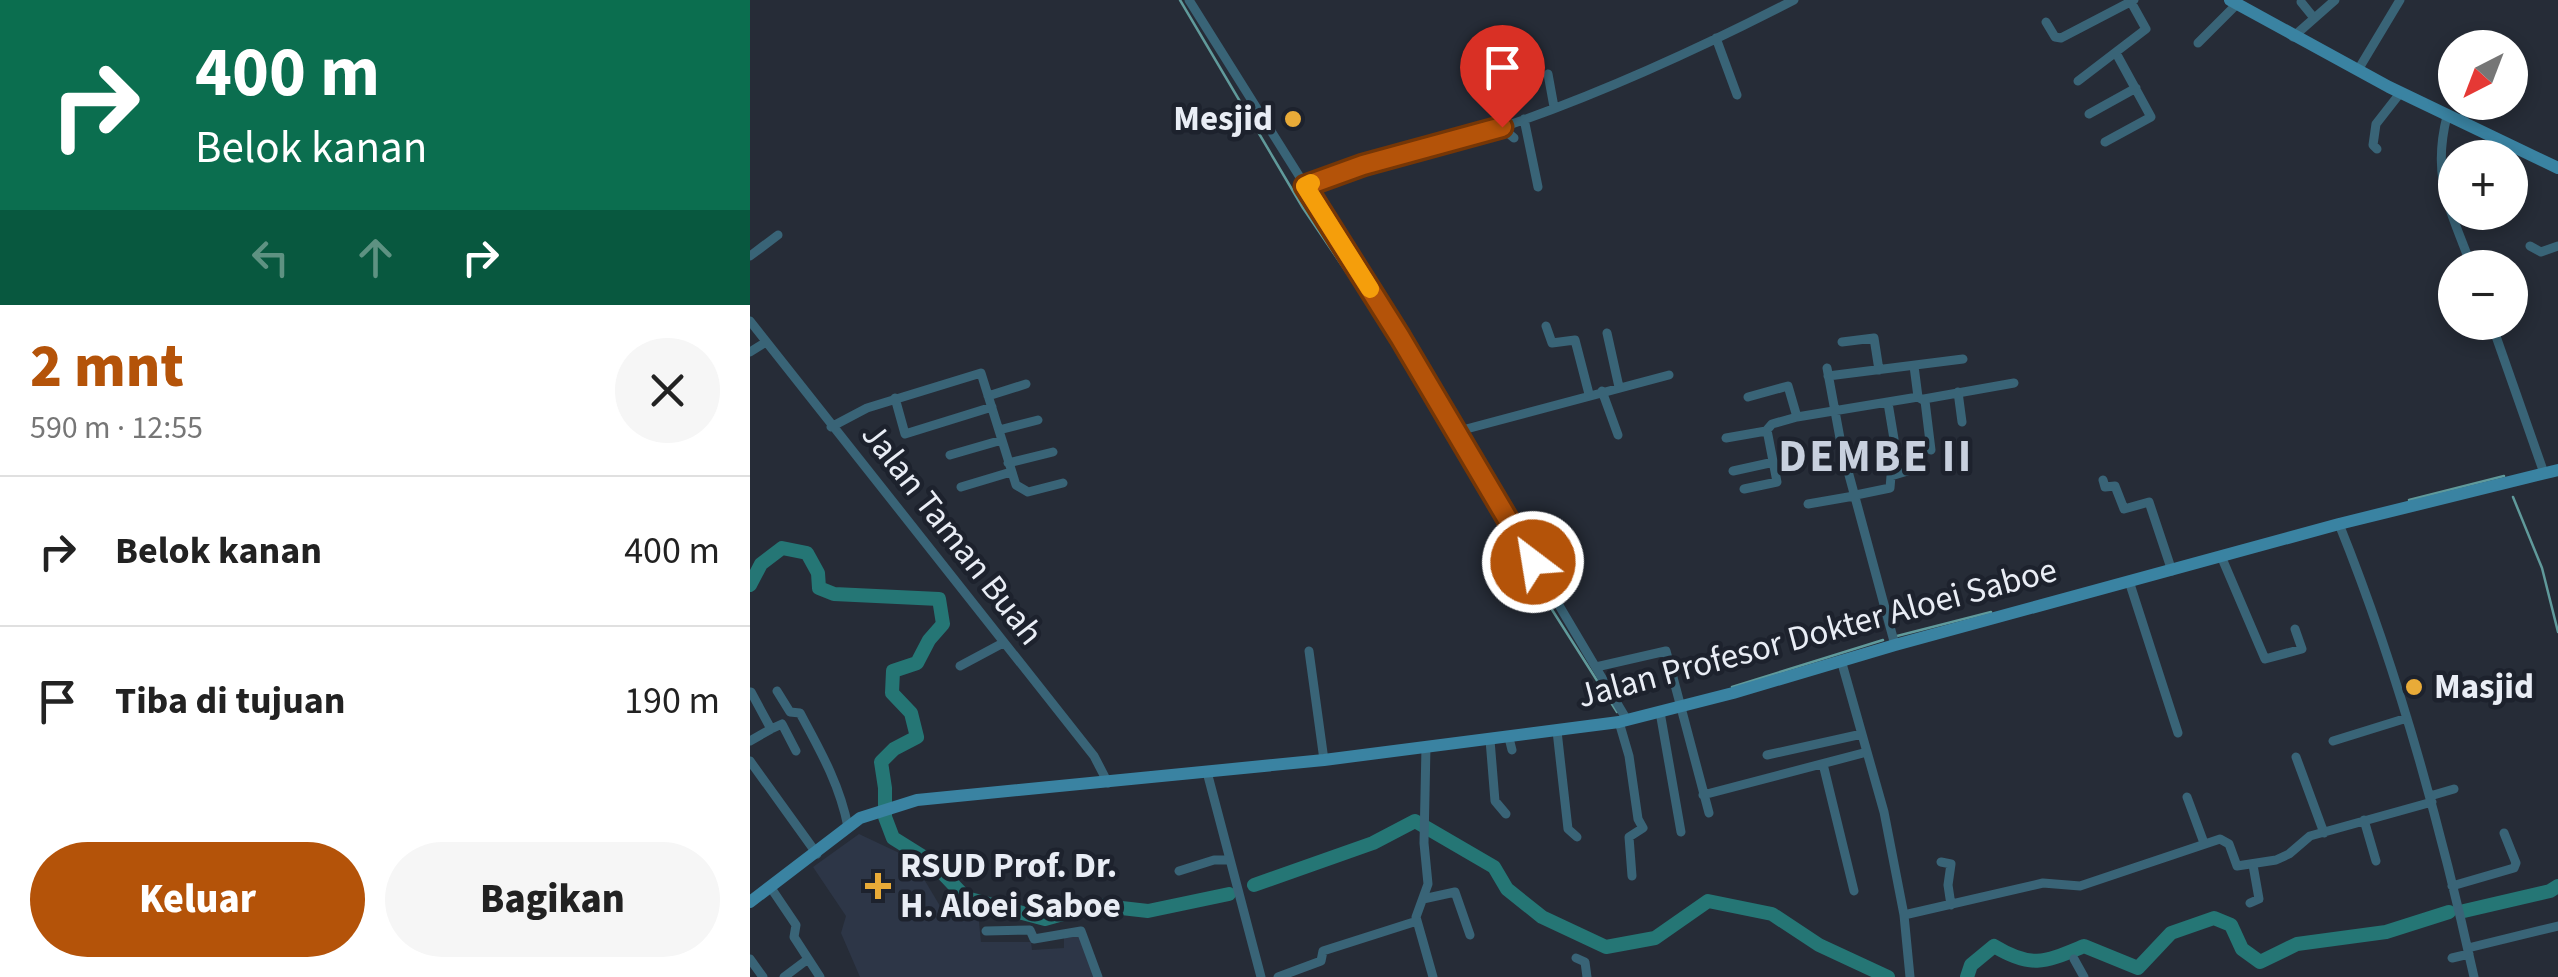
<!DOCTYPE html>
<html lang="id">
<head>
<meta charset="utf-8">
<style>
  :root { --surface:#fff; --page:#f6f6f6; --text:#222; --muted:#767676; --line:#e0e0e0; --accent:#b45309 }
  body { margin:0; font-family:"Source Sans 3",sans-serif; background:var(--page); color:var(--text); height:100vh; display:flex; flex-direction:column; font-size:38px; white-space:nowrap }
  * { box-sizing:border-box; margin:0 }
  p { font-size:32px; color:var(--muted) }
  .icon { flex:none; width:55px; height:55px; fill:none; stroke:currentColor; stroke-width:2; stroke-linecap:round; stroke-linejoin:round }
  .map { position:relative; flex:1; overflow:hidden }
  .sheet { display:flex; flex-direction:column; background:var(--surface); width:750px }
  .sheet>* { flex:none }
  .guide { background:#0b6e4f; color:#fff; overflow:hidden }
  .needle { width:65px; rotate:222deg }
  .fabs { position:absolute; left:1688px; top:30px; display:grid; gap:20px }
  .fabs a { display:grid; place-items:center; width:90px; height:90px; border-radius:50%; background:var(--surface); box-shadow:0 5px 15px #0003; font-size:50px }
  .pin { position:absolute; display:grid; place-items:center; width:85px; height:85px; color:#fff; margin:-102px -42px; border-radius:50% 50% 50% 0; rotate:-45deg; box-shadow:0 0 10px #0007 }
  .pin .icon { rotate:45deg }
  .me { position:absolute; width:110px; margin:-55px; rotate:329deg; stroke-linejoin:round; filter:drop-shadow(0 0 8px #0008) }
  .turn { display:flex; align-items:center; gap:35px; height:210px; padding:0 30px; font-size:45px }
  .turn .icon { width:130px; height:130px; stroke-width:2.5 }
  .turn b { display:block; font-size:70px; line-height:85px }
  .lanes { display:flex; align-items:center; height:95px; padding:0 30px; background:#0003; justify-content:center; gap:50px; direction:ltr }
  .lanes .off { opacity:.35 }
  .round { display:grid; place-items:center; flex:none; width:105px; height:105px; border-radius:52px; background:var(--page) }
  .headline { display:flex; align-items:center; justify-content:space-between; height:170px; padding:0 30px }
  h1 { font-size:60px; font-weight:800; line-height:75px; color:var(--accent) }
  .primary-button { display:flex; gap:20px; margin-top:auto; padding:20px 30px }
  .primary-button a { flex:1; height:115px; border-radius:60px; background:var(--accent); color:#fff; font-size:40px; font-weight:800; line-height:115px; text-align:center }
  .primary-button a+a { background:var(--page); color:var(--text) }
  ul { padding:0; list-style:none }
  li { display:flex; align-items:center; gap:30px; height:150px; padding:0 30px; border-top:2px solid var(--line) }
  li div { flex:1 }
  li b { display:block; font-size:38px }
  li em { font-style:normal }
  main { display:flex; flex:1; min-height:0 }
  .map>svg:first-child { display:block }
  .built { fill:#2d3647 }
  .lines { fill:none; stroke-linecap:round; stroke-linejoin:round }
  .stream { stroke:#609a9b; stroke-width:2.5 }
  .river { stroke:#257675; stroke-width:14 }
  .street { stroke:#396477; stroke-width:9 }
  .secondary { stroke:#3a83a2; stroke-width:12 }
  .route-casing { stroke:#753606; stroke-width:25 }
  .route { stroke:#b45309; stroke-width:18 }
  .slow { stroke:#f59e0b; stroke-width:18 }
  .poi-dot { fill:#e9ab38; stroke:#1d222d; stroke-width:4 }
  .labels { text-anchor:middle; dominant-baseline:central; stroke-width:9; stroke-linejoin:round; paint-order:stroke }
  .poi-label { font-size:35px; font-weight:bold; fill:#e9edf5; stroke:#1d222d; text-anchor:start }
  .street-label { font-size:35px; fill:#e9edf5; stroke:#1d222d }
  .district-label { font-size:45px; font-weight:bold; letter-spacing:2.5px; fill:#c8d0de; stroke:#1d222d }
</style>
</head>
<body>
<main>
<section class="sheet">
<div class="guide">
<div class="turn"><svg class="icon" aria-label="right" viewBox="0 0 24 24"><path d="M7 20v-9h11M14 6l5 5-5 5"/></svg><div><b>400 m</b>Belok kanan</div></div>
<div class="lanes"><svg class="icon off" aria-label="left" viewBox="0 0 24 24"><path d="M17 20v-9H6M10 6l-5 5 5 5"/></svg><svg class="icon off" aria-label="ahead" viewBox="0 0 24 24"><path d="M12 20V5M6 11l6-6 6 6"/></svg><svg class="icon" aria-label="right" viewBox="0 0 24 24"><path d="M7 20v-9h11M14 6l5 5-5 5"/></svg></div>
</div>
<div class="headline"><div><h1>2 mnt</h1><p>590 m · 12:55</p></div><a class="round"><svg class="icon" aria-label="close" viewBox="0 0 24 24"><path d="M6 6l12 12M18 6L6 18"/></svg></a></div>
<ul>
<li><svg class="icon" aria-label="right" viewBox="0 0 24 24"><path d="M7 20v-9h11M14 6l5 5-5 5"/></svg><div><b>Belok kanan</b></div><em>400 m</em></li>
<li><svg class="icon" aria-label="arrive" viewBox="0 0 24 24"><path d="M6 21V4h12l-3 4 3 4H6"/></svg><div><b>Tiba di tujuan</b></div><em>190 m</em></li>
</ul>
<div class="primary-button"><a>Keluar</a><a>Bagikan</a></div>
</section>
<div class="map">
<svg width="1808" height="977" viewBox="0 0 1808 977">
  <rect width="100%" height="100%" fill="#262c37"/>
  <path class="built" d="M109,834l53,25 28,47 38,6 3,30h50l1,8 32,-2v-10l16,-2 15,41h-235l-19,-44 5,-17 -33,-49z"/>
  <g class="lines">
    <path class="stream" d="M430,0l123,208 74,109 146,247 94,148
      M1763,497l29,71 16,64
      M1659,500l95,-24
      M1147,636l94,-24
      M982,687l151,-47"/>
    <path class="river" d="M0,585l11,-21 21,-16 25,5 11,20 1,15 15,6 105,5 4,25 -14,16 -12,23 -24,8 -1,22 19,20 6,24 -23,12 -13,13 4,26v29l8,21 40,25 33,35 79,21 50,-14 53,6 81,-17
      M504,885l119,-42 42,-22 79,46 13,22 35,28 64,30 49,-9 53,-37 64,13 47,31 69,32
      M1714,911l86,-20 8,-5
      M1217,977l4,-12 23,-19c38,23 51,16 90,0l54,22 33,-35 43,-15 17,7 11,24 18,13 37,-18 89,-12 63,-20"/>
    <path class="street" d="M439,0l211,337 227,383
      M1551,2l13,16
      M1296,22l9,15 6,1 73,-38
      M1543,37l42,-37
      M966,38l21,57
      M1448,43l39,-39
      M1608,70l42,-70
      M798,74l6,33
      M1328,81l68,-52 -15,-27
      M1339,114l47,-26
      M1697,116c-16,63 4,94 25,152
      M774,119l14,68
      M1711,122l11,-20
      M751,127l13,11
      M1355,142l46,-25 -35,-64
      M1627,149l-4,-4 3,-21 25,-32
      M555,186c55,-21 112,-31 168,-49 111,-35 218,-84 321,-137
      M1780,246l11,6 17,-6
      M0,256l28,-21
      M0,321l344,435 14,27
      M1741,322l53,151
      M796,326l6,17 23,-3 14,54
      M857,333l12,54
      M1092,342l32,-4 5,32
      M0,352l16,-10
      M1164,366l4,31
      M1077,368l15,81 53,196
      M1078,376l135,-17
      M852,391l16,44
      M1208,392l4,30
      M238,396l38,-12
      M998,397l40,-11 9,31
      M145,398l10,36 87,-27
      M1174,399l90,-16
      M1138,403l6,36
      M81,427l36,-19 114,-35 35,112 12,7 35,-9
      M249,430l39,-10
      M705,432l214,-57
      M976,438l40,-7 6,-7 25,-7 121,-20 7,4 6,49
      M200,455l52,-15
      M258,463l45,-11
      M983,471l41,-9
      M1353,480l2,7 10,-1 9,23 25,-7 23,69
      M211,487l50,-15
      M994,489l33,-7 -10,-52
      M1106,495l34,-7 1,-12 20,-6
      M1058,504l46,-8
      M1589,524c59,146 101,299 135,453
      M773,544l23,-7 11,28 -14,14
      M1471,556l44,103 37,-10 -7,-20
      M1379,581l49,152
      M559,651l15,109
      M1091,660l43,152 20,103 6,62
      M210,666l43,-23
      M846,667l70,-16 43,162
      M27,691l13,21 10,1c20,37 40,72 48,114
      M910,712l21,120
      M869,722l10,34 9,63 5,9 -14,9 3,39
      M21,729l11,-5 14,27
      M807,731l11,98 9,8
      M759,738l3,12
      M740,740l5,61 11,13
      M0,741l21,-12 -20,-37
      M1583,741l74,-23
      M676,746l-2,97 4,41 -12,33 17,60
      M1017,755l95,-21
      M1546,757l28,76
      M0,761l67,93
      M1073,764l31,127
      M457,772l54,205
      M953,795l164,-43
      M1680,796l24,-7
      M1437,797l17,46
      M1614,820l12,41
      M1191,862l10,2 -3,21 3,20
      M429,871l35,-11h16
      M1702,886l62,-18 2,-5 -12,-30
      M21,888l25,37 -2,12 26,40
      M673,899l32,-7 15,43
      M1500,903l9,-4 -6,-34
      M1154,915l139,-32 37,3 140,-47 9,5 8,22 39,-6 13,-6 21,-18 122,-34
      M236,931l44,-1 4,9 47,-8 17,46
      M1718,948l90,-22
      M826,958l9,4 2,15
      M1702,958l17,-4
      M0,959l13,18
      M1324,959l10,18
      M34,977l24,-18
      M528,977l43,-16 2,-10 94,-30"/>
    <path class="secondary" d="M1480,0l159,87 169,81
      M0,902l110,-84 57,-18 407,-40 295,-38 114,-29 162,-48 444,-121 219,-54"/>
  </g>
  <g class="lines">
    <defs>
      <path id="route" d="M752,127l-139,38 -58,21 95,151 133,225"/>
    </defs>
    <use href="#route" class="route-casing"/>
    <use href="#route" class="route"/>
    <path class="slow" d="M561,183l-6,3 65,103"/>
  </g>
  <g class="poi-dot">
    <circle cx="543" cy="119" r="10"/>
    <circle cx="1664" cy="687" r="10"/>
    <path d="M123 871h10v10h10v10h-10v10h-10v-10h-10v-10h10z"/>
  </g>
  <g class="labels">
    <g class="poi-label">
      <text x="523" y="119" text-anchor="end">Mesjid</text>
      <text x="1684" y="687">Masjid</text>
      <text x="150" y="866">RSUD Prof. Dr.<tspan x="150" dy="40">H. Aloei Saboe</tspan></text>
    </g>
    <g class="street-label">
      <text transform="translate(202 534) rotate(52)">Jalan Taman Buah</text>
      <text transform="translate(1067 633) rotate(-15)">Jalan Profesor Dokter Aloei Saboe</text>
    </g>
    <g class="district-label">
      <text x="1126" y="457">DEMBE II</text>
    </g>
  </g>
</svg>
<div class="fabs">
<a><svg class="needle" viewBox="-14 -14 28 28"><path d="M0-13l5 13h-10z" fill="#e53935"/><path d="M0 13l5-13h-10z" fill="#767676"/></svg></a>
<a>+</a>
<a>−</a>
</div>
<div class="pin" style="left:752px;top:127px;background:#d93025"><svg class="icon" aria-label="arrive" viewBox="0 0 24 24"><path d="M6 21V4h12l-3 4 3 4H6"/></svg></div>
<svg class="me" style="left:783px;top:562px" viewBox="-20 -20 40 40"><circle r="17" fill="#b45309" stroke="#fff" stroke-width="3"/><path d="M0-11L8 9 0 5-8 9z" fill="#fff"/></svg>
</div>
</main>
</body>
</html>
